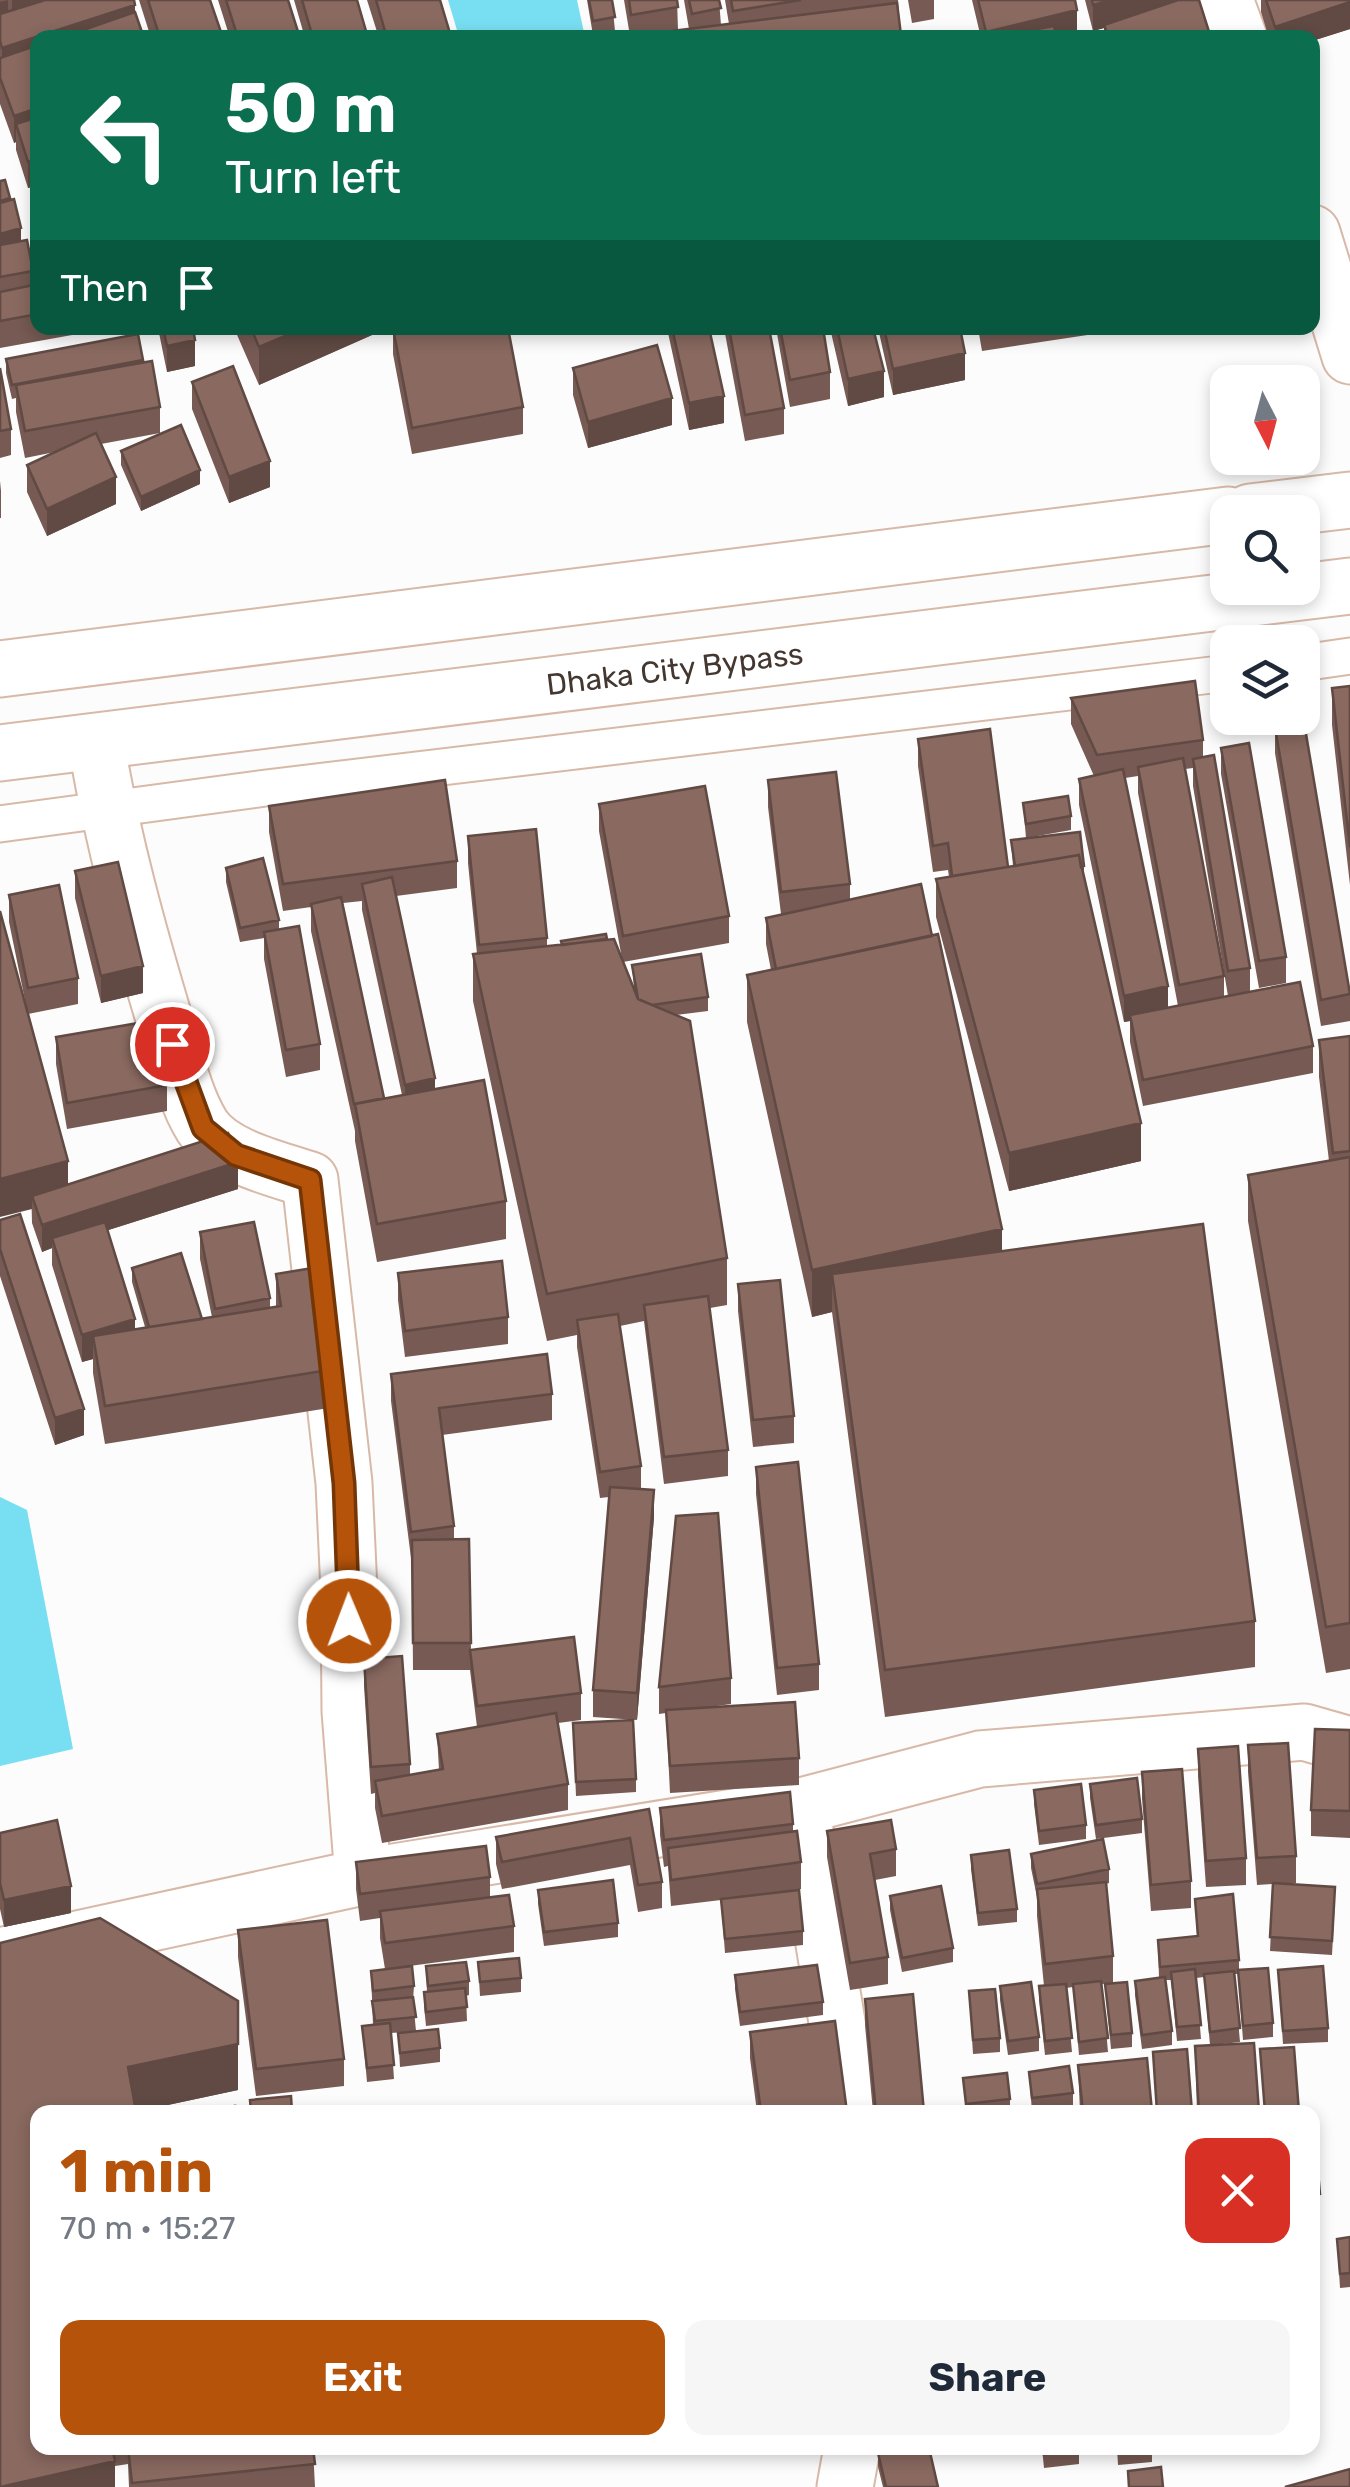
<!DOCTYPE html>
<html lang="en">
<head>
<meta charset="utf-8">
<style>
  :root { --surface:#fff; --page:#f6f6f7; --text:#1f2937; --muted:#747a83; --accent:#b45309 }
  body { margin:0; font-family:Rubik,sans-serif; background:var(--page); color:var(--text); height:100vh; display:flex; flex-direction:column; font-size:38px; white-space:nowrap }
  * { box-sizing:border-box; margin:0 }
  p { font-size:32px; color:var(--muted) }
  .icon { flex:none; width:55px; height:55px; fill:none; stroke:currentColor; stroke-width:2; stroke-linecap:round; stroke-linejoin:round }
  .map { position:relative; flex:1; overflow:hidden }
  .side { position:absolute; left:30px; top:2105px; width:1290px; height:350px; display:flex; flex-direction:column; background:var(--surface); border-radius:20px; box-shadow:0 5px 15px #0003 }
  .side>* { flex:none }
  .guide { position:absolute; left:30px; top:30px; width:1290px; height:305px; border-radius:20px; box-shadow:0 5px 15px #0003; background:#0b6e4f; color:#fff; overflow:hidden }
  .needle { width:65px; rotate:174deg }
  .controls { position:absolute; left:1210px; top:365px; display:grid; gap:20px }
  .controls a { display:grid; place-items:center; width:110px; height:110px; border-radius:20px; background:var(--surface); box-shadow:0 5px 15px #0003; font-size:50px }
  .pin { position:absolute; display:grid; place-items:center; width:85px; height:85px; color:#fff; margin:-42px; border:5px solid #fff; border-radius:50%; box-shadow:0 2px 10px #0007 }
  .me { position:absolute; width:110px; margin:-55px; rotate:359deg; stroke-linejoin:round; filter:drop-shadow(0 0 8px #0008) }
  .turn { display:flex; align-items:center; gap:35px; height:210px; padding:0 30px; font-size:45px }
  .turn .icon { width:130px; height:130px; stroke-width:2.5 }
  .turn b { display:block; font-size:70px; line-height:85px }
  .then { display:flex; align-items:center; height:95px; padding:0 30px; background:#0003; gap:20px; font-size:38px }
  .round { display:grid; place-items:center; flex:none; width:105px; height:105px; border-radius:20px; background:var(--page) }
  .summary { display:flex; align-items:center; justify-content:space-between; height:170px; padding:0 30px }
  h1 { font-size:60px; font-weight:700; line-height:75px; color:var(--accent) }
  .cta { display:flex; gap:20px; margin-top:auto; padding:20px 30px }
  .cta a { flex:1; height:115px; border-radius:20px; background:var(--accent); color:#fff; font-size:40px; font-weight:700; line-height:115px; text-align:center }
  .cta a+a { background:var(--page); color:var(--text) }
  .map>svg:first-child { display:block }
  .water { fill:#78def1 }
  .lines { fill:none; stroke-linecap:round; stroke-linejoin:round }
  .lane-casing { stroke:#d8b9a8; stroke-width:39 }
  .street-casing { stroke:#d8b9a8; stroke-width:59 }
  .highway-casing { stroke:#d8b9a8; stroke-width:59 }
  .lane { stroke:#fff; stroke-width:35 }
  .street { stroke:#fff; stroke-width:55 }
  .highway { stroke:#fff; stroke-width:55 }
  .wall { fill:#765a53; fill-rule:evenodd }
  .shaded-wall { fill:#604a43 }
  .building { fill:#896960; stroke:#604a43; stroke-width:2.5 }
  .route-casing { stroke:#753606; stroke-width:25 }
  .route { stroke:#b45309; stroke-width:18 }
  .labels { text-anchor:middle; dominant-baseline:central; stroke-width:10; stroke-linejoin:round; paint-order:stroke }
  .street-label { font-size:30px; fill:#433730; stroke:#fcfcfc }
</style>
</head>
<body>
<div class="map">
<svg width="1350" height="2487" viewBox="0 0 1350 2487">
  <rect width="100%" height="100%" fill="#fcfcfc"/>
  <path class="water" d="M448,0h129l8,37h-126z
    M0,1497l27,13 46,239 -73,17z"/>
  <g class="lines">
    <defs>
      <path id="lane" d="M1302,663l48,-7
        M0,824l266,-36 962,-115"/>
      <path id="street" d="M1225,0l14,38
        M1312,233l38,123
        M96,742c16,96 42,190 70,283 10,33 18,72 36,101 20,31 76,43 108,54l34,303 5,108 1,120 13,166
        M801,1806l51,306
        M0,1956l363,-79 438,-71 179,-47 324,-27 46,13
        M845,2487l7,-39"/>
      <g id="highway">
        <path d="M1250,512l100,-12"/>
        <path d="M0,669l1228,-154"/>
        <path id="s1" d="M0,753l1350,-167"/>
      </g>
    </defs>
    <use href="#lane" class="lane-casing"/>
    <use href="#street" class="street-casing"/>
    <use href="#highway" class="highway-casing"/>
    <use href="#lane" class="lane"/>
    <use href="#street" class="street"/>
    <use href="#highway" class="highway"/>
  </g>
  <path class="wall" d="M0,0h134l-96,38v173l-6,-15v-9l-4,1 -12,-38v-8l-2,1 -14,-39z
    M139,0h71l13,38h-72z
    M218,0h70l12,38h-70z
    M294,0h63l11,38h-63z
    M367,0h73l9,38h-70z
    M587,0h25l3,31 -22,4z
    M624,0h53l1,30 11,-1 -5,-29h35l2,25 8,-1 -4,-24h173l3,38h-285l14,-2z
    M908,0h26v19l-22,4z
    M972,0h103l2,37 -96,1z
    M1085,0h114l12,38h-107v-10l-11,3z
    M1261,0h89v29l-38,12v-3h-43l-8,-26z
    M0,181l10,19 11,41 12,30v14l5,-1v44h73l-111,20z
    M158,328h35l2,38 -28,6z
    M234,328h138v7l-113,50z
    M393,328l130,79v27l-111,20 -19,-100z
    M667,328h42l15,95 -35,7z
    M724,328h45l15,80v26l-39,7z
    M776,328h47l7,44v27l-40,8z
    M830,328h43l11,69 -36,9z
    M878,328h82l5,52 -72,15z
    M978,328h156l-152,23z
    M6,359l137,1 17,47v26l-59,11 15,60 -69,32 -20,-44v-27l28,-13 -30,6 -9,-46v-14l-4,1 -6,-26z
    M0,368l11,61v26l-11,3z
    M573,368l99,57 -84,23 -15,-53z
    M192,382l78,105 -41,16 -37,-94z
    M121,451l79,33 -59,27 -20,-46z
    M0,481l1,10v27h-1z
    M1302,671l12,39v13l-10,1 46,270v27l-29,5 -46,-273v-26l-38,4 -1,-13h66z
    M1350,686v199l-18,-160v-37z
    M1071,698l132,42v17l47,211v24l63,54v27l-170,33 -13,-64v-21l-6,1 -45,-217v-26l15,-3 -23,-52zM1193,768v18l35,210 -4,1v-21l-39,-207zM1138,776v17l40,213 -10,2 -43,-230z
    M918,739l90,128 5,-1 -2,-26 73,26v13l57,282 -132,30 -73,-274v-38l13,-2 -1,-7 -15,2 -15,-106z
    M1221,748l65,209v26l-27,5 -38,-214z
    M768,780l82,104v16l152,351 253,370v46l-370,50 -53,-405 -20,5 -65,-295v-47l24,-5 -5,-26v-26l15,-4 -13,-107z
    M1023,803l48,13v14l-45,8z
    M599,804l130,112v27l-106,19 11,26 -2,-23 76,32v14l-32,4 51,243v47l-17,3 18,142v26l-64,8 -20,-163 -24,5 21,140v23l13,28 -17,203 -44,-3v-27l16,-193 -9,1 -23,-151v-12l-30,6 -74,-340v-47h4l-9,-91v-27l79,102v8l60,-7 15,20 -23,-128z
    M269,806l188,55v27l-61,8 39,193 71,112v38l-129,23 -22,-121v-10l-44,-200v-24l-28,4 -14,-79zM362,901v9l40,185 -18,3 -41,-195z
    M226,868l53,52v9l41,115v26l-34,7 -22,-118v-21l-24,4 -14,-60z
    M75,871l68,122 -42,10 -26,-105z
    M9,895l69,83v26l-50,10 40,171 170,4 -130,41 27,99 10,-2 -13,-45v-14l70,51 10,-2 -12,-58v-27l70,66v10l6,-1v-33l59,95v38l-230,37 -12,-71v-14l-11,3 -30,-97v-17l-10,4 -10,-29 -5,-213 -18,-88z
    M1350,1036v633l-24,4 -78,-452v-46l81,-14 -10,-84v-37z
    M56,1037l111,48v26l-100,18 -11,-65z
    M0,1220l84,215 -29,10 -55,-169z
    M398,1273l110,44v27l-103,13 -7,-57z
    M738,1284l56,132v27l-41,4 -15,-136z
    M391,1374l161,20v26l-110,15 12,91v13h15l2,111 110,43v27l-23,3 10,61v26l-186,33 -7,-35v-15l-4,1 -7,-108v-27l46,105v11l29,-5 -2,-36 40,-7 -7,-57h-57l-1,-112h-1l-20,-157z
    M756,1467l63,197v26l-42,5 -21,-201z
    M731,1678v26l-28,4 96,50v27l-129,8 -4,-80 -7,1v-27z
    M573,1723l63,56v13l-60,4z
    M1350,1730v108l-39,-2v-26z
    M1248,1745l48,111v27h-12l51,17 -3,55 -62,-4 3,-67 -16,1 -9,-113z
    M1198,1749l48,109v27l-40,2 -8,-111z
    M1142,1772l49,109v27l-40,3 -9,-112z
    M1090,1784l52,35v14l-46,6 -6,-41z
    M1034,1790l52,35v14l-47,6 -5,-41z
    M660,1808l133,16v8l8,30v27l-48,6 50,36v14l-78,8 -4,-53 -50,6 -3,-40 -4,1 -4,-32z
    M649,1809l13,73v26l-24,4 -8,-47 -128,24 -6,-25v-27z
    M827,1831l69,18v27l-21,4 13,77v27l-38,6 -23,-133z
    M0,1833l71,80 -67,14 -4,-18z
    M1031,1854l78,15v14l-3,1 7,72v27l-11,1 6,68 -29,3 -6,-68 -7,1 6,64 -27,3 -6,-55v-14h5l-7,-70v-19l-6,-29z
    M971,1855l46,54v13l-39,4 -7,-57z
    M356,1862l134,15v20l24,29v26l-112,15 12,19 -1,14 3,31 -25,2 3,46 -27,3 -5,-56 11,-1 -2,-54 14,-2 -5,-31v-20l-20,3 -4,-32z
    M538,1890l80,33v14l-74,9 -6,-42z
    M890,1896l63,52v14l-51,10 -12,-62z
    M1195,1899l44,61v10l34,53v14l-30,3 -5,-66h-4l6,68 -27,3 46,67h-62l-2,-66 15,-1 -6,-68 -8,1 5,61 -24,2 -6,-61h-5l6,51v14l-30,4 -7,-54v-14l24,-3 -1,-38 39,-4z
    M238,1930l106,129v27l-88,10 -18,-139z
    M0,1943l238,147 -103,22h-97v336h275l2,39h-186l-1,-23 -13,2v21h-115z
    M478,1962l43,16v14l-41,4z
    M426,1966l43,15v14l-3,1 1,25 -41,5 -2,-20v-14h3z
    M1278,1970l50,58v14l-45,2z
    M735,1975l88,27v13l-83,11 -5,-37z
    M1105,1984l27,49v14l-21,2z
    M1000,1986l39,51v14l-31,4 -8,-55z
    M969,1991l31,47v14l-27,2z
    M865,1999l59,113h-51l-8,-87z
    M750,2032l97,80h-90l-7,-54z
    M398,2033l42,15v14l-40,5z
    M1078,2065l74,47h-72z
    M1029,2072l44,21v14l-41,5z
    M963,2078l47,21v13h-44z
    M1312,2172l8,22v14h-8z
    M1350,2237v50l-10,1 -3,-49z
    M1042,2448h37v16l-35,4z
    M1117,2448h35v14l-34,3z
    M878,2453l60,34h-55l-5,-20z"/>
  <path class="shaded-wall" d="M8,0v27l-8,2v-27z
    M12,0h52l-52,16z
    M1111,0h76l-83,25v3l-11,3v-26z
    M1350,2v27l-38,12v-3h-37v-11z
    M135,5v27l-17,6h-80v25l-36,11v-26z
    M1077,10v27l-91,1v-6z
    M449,30v8h-22z
    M38,108v27l-22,-11v18l-2,1v-27z
    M38,159v26l-6,-15v17l-4,1v-26z
    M21,228v27l-21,5v-26z
    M304,328h68v7l-113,50v-38z
    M195,340v26l-28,6v-26z
    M965,353v27l-72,15v-26z
    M884,371v26l-36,9v-27z
    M724,396v27l-35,7v-27z
    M672,398v27l-84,23v-26z
    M270,461v26l-41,16v-26z
    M200,470v14l-59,27v-14z
    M116,477v27l-69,32v-27z
    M143,966v27l-42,10v-27z
    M1168,986v27l-38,2v6l-6,1v-26z
    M435,1078v26l-30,7v-26z
    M1141,1123v38l-132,30v-38z
    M68,1161v38l-36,-3v13l-32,8v-38z
    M238,1162v27l-183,58 -3,-9v10l-10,4v-27z
    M1002,1229v47l-170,-2v38l-20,5v-47z
    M135,1319v27l-42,-10v23l-11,3v-27z
    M84,1409v26l-29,10v-27z
    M654,1490v27l-17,203v-27z
    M71,1886v27l-67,14v-27z
    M238,2044v46l-103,22h-19l12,-45z
    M115,2461v26h-115z"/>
  <path class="building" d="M45,0h89l1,5 -133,43 -2,-7v-27z
    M148,0h62l13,38h-63z
    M226,0h62l12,38h-62z
    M302,0h55l11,38h-55z
    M376,0h64l9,30 -22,8h-40z
    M589,0h23l3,17 -22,4z
    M629,0h48l1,7 -47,8z
    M689,0h30l2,8 -29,6z
    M731,0h70l-68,11z
    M978,0h97l2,10 -91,22z
    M1092,0h19l-18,5z
    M1178,0h21l12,38h-102l-5,-13z
    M1266,0h84v2l-75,25z
    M897,3l4,32 -17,3h-268z
    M135,12l9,26h-84z
    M1054,26l2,12h-67z
    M38,45v63l-24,8 -14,-38v-20z
    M38,117v42l-10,3 -12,-38z
    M38,168v17l-6,-15z
    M5,180l5,18 -10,3v-20z
    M14,199l7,29 -21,6v-31z
    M27,240l6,31 -33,6v-32z
    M38,284v30l-38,7v-29z
    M163,328h30l2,12 -28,6z
    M251,328h53l-45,19z
    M393,328h115l15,79 -111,21z
    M672,328h37l15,68 -35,7z
    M729,328h40l15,80 -39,7z
    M780,328h43l7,44 -40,8z
    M837,328h36l11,43 -36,8z
    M884,328h76l5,25 -72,16z
    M138,334l5,26 -131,25 -6,-26z
    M657,345l15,53 -84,24 -15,-54z
    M152,361l8,46 -135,24 -9,-46z
    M233,366l37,95 -41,16 -37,-95z
    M0,368l11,61 -11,2z
    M181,425l19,45 -59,27 -20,-46z
    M96,433l20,44 -69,32 -20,-44z
    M1309,670l5,40 -12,1v-40z
    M1195,681l8,59 -106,15 -26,-57z
    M1350,686v161l-18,-159z
    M1304,722l46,272 -29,6 -46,-273z
    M990,729l18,138 -56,9 -4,-33 -15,3 -15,-107z
    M1249,743l37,214 -27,4 -38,-213z
    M1214,755l36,213 -22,3 -35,-212z
    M1183,758l41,218 -45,9 -41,-218z
    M1123,769l45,217 -44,10 -45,-217z
    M836,772l14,112 -69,8 -13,-112z
    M445,780l12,81 -174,23 -14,-78z
    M705,786l24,130 -106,20 -24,-132z
    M1068,796l3,20 -45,8 -3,-21z
    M536,829l11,109 -68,7 -11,-109z
    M1080,832l4,34 -3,1 -2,-12 -64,11 -4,-26z
    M1079,855l62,268 -132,30 -73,-274z
    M263,858l16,62 -39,8 -14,-60z
    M118,862l25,104 -42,10 -26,-105z
    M392,877l43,201 -30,7 -43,-201z
    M921,884l11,52 -156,33 -10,-51z
    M59,885l19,93 -50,10 -19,-93z
    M341,897l43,201 -30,6 -43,-200z
    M0,911l68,250 -68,18z
    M299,926l21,118 -34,6 -22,-118z
    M606,934l1,5 -45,6 -1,-4z
    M938,934l64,295 -190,41 -65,-295z
    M614,939l24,60 52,22 37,237 -180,36 -74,-340z
    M701,954l7,43 -56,8 -14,-6 -6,-34z
    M1300,982l13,64 -170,34 -13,-65z
    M156,1020l11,65 -100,18 -11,-66z
    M1350,1036v115l-17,2 -14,-113z
    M484,1080l22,121 -129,23 -22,-120z
    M228,1133l10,29 -196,63 -10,-29z
    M1350,1157v466l-24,4 -78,-452z
    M20,1214l64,195 -29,9 -55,-169v-29z
    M105,1222l30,97 -53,16 -30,-97z
    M254,1222l16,76 -55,11 -15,-77z
    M1203,1224l52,397 -370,49 -53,-396z
    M181,1253l21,66 -53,8 -17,-59z
    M502,1261l6,56 -103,14 -7,-58z
    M319,1267l16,102 -230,37 -12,-70 188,-30 -5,-32z
    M780,1280l14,136 -41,4 -15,-136z
    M708,1296l20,154 -64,7 -20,-152z
    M618,1314l23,152 -41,6 -23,-152z
    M547,1354l5,40 -113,14 15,118 -43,6 -20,-158z
    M798,1462l21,202 -42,4 -21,-201z
    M610,1487l44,3 -17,203 -44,-3z
    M718,1513l13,165 -72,9 17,-171z
    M469,1539l2,104h-58l-1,-103z
    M574,1637l7,56 -104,13 -7,-56z
    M402,1656l8,108 -39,3 -7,-108z
    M795,1702l4,56 -129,8 -4,-56z
    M556,1713l12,71 -186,32 -7,-35 68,-12 -6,-35z
    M633,1720l3,59 -60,3 -3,-59z
    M1315,1729l35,1v81l-39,-1z
    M1288,1743l8,113 -39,2 -9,-113z
    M1238,1746l8,112 -40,3 -8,-112z
    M1182,1769l9,112 -40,4 -9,-113z
    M1137,1778l5,41 -46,6 -6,-41z
    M1081,1784l5,41 -47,6 -5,-41z
    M790,1792l3,32 -129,16 -4,-32z
    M649,1809l13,73 -24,3 -8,-47 -128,24 -6,-25z
    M57,1820l14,66 -67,14 -4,-17v-50z
    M891,1820l5,29 -26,5 18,103 -38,6 -23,-132z
    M797,1831l4,31 -130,18 -3,-32z
    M1103,1839l6,30 -72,15 -6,-30z
    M486,1846l4,31 -130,17 -4,-32z
    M1009,1850l8,59 -39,4 -7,-58z
    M613,1880l5,43 -74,9 -6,-42z
    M1106,1882l7,74 -68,8 -8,-75z
    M1273,1883l62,4 -3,54 -62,-4z
    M941,1886l12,62 -51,10 -12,-62z
    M799,1890l4,41 -78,8 -4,-40z
    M1233,1894l6,66 -79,7 -2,-27 40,-4 -3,-37z
    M509,1895l5,31 -129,17 -5,-32z
    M100,1918l138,83v43l-110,23 7,39 -19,6h-78v336h74l3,13 -115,26v-544z
    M327,1920l17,139 -88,10 -18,-139z
    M519,1958l2,20 -41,4 -2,-20z
    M466,1962l3,19 -41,5 -2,-20z
    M817,1965l6,37 -83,10 -5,-37z
    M412,1966l2,20 -41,5 -2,-20z
    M1323,1966l5,62 -45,3 -5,-61z
    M1268,1968l5,55 -30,3 -5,-56z
    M1195,1969l6,56 -24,2 -6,-55z
    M1234,1971l6,57 -30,4 -6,-58z
    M1165,1977l7,54 -30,4 -7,-54z
    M1101,1981l7,57 -29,4 -6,-58z
    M1031,1982l8,55 -31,4 -8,-55z
    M1127,1982l5,51 -21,2 -6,-51z
    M1066,1984l6,54 -27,3 -6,-55z
    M465,1988l2,19 -41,5 -2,-20z
    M995,1989l5,49 -27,2 -4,-49z
    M913,1994l11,118h-48l-11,-113z
    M413,1997l3,20 -41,4 -3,-20z
    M835,2021l12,91h-86l-11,-80z
    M390,2023l4,42 -27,3 -5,-42z
    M438,2029l2,19 -40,5 -2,-20z
    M1254,2043l5,69h-60l-4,-66z
    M1294,2047l5,65h-34l-5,-63z
    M1187,2049l5,63h-35l-4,-60z
    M1147,2058l5,54h-69l-5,-47z
    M1069,2066l4,27 -41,5 -3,-26z
    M1007,2073l3,26 -44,5 -3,-26z
    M291,2096l1,16h-41l-1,-12z
    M235,2106v6h-41v-1z
    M1318,2171l2,23 -8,1v-23z
    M1350,2237v36l-10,1 -3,-35z
    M112,2448h17l-1,2 -15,2z
    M128,2448h185l2,16 -183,19z
    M904,2448h25l9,39h-52l-8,-34z
    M1044,2448h35v2l-35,4z
    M1118,2448h34l-34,3z
    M1161,2467l2,20h-34l-1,-16z
    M1350,2469v18h-65z"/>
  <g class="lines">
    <defs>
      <path id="route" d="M172,1044l31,84 33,27 74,25 34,303 5,138"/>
    </defs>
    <use href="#route" class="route-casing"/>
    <use href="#route" class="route"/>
  </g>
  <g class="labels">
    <g class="street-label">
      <text stroke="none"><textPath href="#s1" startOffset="680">Dhaka City Bypass</textPath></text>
    </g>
  </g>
</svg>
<div class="controls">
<a><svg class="needle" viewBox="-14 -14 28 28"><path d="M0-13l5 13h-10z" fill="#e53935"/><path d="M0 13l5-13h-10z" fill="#747a83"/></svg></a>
<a><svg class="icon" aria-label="search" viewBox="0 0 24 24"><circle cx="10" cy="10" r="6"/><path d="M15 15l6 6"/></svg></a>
<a><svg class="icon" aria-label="layers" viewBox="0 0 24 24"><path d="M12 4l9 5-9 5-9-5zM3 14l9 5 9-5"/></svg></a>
</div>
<div class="pin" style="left:172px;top:1044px;background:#d93025"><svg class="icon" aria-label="arrive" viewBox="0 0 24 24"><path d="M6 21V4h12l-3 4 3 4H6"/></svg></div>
<svg class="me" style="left:349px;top:1621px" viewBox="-20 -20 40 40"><circle r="17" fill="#b45309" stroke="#fff" stroke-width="3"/><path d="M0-11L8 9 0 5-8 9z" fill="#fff"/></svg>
<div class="guide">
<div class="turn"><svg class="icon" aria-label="left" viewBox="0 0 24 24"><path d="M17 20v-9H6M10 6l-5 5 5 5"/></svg><div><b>50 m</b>Turn left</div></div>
<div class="then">Then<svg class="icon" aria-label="arrive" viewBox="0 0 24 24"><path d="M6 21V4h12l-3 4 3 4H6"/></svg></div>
</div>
<section class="side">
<div class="summary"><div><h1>1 min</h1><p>70 m · 15:27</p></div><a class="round" style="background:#d93025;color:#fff"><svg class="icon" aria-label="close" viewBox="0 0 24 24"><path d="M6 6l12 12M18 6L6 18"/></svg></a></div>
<div class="cta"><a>Exit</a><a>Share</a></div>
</section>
</div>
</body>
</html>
